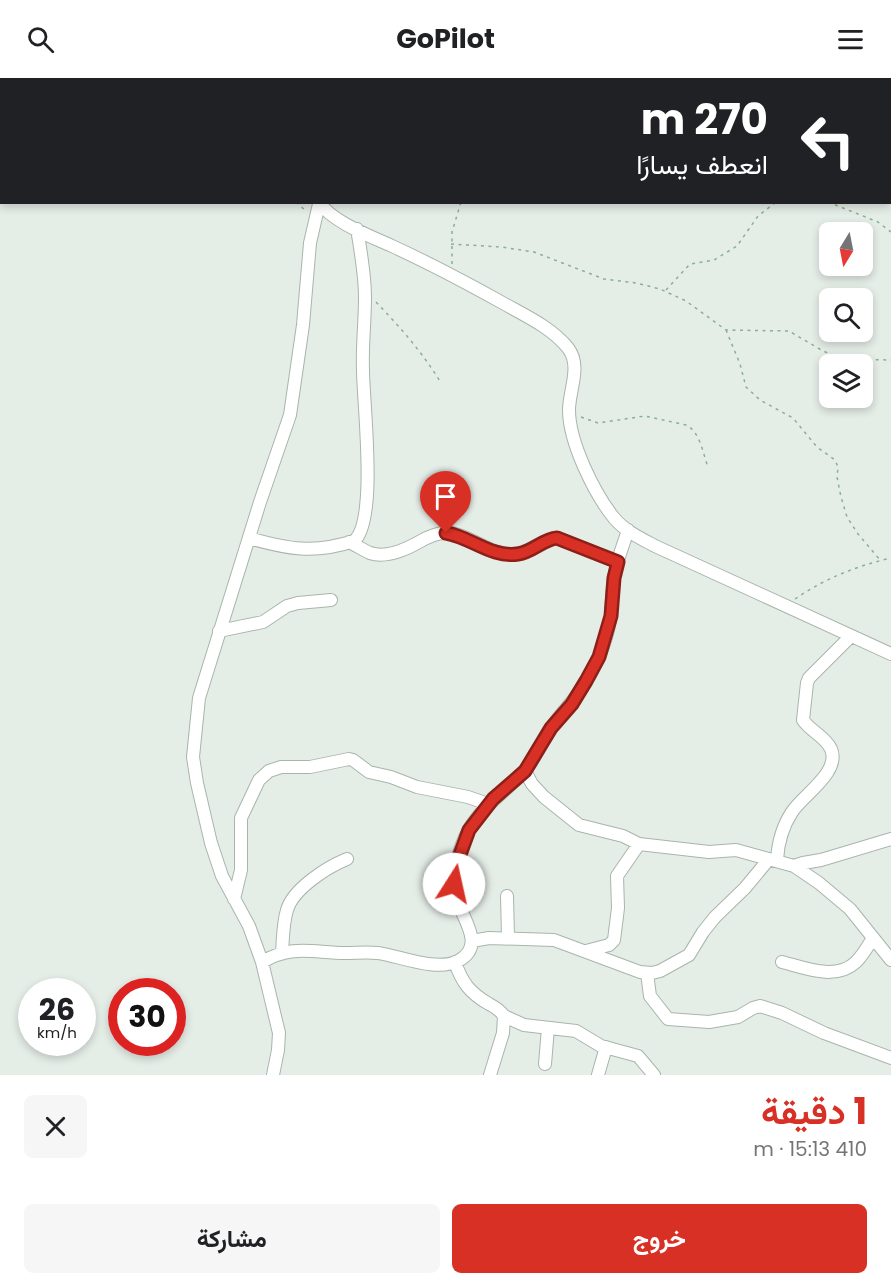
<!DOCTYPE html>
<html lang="ar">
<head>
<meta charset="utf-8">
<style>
  :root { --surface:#fff; --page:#f6f6f6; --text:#202124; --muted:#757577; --accent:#d93025 }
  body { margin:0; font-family:Poppins,Vazirmatn,sans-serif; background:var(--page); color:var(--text); direction:rtl; height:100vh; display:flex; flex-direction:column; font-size:22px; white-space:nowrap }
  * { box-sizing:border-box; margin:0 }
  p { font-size:20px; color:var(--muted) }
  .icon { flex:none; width:33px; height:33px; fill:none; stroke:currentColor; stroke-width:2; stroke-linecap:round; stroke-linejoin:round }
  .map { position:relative; height:997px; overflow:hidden; direction:ltr }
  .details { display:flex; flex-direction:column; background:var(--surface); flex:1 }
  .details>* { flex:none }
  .top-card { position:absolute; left:0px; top:0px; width:891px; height:126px; box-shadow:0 3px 9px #0003; direction:rtl; background:#202124; color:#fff; overflow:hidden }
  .needle { width:39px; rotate:190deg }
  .controls { position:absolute; left:819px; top:144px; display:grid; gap:12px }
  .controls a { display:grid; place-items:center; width:54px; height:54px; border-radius:9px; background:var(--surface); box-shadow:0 3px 9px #0003; font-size:30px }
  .speed { position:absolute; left:18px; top:900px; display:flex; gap:12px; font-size:30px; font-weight:700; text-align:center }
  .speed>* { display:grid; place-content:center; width:78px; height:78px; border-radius:50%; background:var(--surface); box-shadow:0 3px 9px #0003; line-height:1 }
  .speed small { font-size:15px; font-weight:400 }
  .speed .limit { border:9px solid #d22; background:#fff; color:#111 }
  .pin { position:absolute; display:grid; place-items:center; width:51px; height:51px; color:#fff; margin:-62px -26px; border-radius:50% 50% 50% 0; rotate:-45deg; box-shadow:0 0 6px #0007 }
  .pin .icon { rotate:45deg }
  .me { position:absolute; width:66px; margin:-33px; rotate:10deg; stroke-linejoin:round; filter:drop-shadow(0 0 4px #0008) }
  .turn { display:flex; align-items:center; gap:21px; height:126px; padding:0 24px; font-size:27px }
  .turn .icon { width:78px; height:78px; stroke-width:2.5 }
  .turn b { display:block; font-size:42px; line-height:51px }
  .round { display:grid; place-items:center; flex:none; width:63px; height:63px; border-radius:9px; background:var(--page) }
  .headline { display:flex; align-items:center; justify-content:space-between; height:102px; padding:0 24px }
  h1 { font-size:36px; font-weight:700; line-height:45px; color:var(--accent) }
  .action { display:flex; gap:12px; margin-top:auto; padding:12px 24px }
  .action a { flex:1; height:69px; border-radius:9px; background:var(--accent); color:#fff; font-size:24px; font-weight:700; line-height:69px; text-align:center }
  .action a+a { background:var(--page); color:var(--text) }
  header { display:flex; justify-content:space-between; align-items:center; height:78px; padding:0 24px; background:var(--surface); font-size:27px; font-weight:700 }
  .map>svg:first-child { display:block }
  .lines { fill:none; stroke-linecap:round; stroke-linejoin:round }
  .minor-casing { stroke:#a8b5ac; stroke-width:14 }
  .path { stroke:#88af97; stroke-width:1.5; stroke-dasharray:3 4.5; stroke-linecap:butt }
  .minor { stroke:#fff; stroke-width:12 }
  .route-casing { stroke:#8d1f18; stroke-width:15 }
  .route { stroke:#d93025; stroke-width:10 }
</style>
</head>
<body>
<header><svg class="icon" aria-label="menu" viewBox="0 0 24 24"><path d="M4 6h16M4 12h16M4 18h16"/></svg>GoPilot<svg class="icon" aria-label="search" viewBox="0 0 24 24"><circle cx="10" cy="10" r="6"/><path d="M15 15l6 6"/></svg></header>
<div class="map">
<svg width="891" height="997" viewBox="0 0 891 997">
  <rect width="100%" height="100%" fill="#e5ede7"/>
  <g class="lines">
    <defs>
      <path id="minor" d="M323,2v-2
        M319,124c13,20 51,34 73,44 37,17 73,36 109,56 23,13 50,25 67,46 14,18 1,42 1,62 0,32 25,83 45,108 11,13 26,20 41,28l236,108
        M249,460c39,11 65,16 105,3 24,-20 9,-139 9,-171 -1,-24 2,-48 2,-73 0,-22 -4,-45 -8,-68
        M349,464c7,3 14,8 21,11 15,5 35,-3 49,-11 7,-4 16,-9 26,-9 21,-1 39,18 60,21 23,3 32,-14 52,-16l60,24
        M219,553l44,-9 24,-16 11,-3 33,-3
        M525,693l7,13 12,13 35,28 44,11 16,8 70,8 27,-2 58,16 25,17 31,26 41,51
        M777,782c1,-17 5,-33 15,-48 11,-17 49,-40 39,-63 -6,-13 -21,-18 -28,-29l4,-37 2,-5 41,-41
        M794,788l9,-3 18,-3 70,-21
        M507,818l1,41
        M234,821l7,-29v-52l18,-38 10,-9 12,-4h29l39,-8 4,1 16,12 22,5 26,10 51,10 20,7
        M472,863l17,-3 65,2 86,32 12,1 8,-2 29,-16 14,-23 12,-15 30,-29 24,-29
        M586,873l23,-6 5,-5 4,-32 -1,-32 22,-32
        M282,874c1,-14 1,-29 5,-42 6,-21 40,-43 60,-51
        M262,884c31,-18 51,-9 84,-9 10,0 21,-1 32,0 22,3 58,19 80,8 31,-16 0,-47 -3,-68 -3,-19 4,-45 13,-62 14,-25 37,-39 56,-59 11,-12 17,-29 26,-43 11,-16 26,-30 36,-47 12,-20 22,-44 25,-68 1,-12 1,-24 3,-36 2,-16 9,-32 14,-48
        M455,884c7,21 15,31 34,42 6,3 11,6 15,12l-1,17 -13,42
        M782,884c23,6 54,19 74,0 7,-7 12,-16 17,-24
        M647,895l3,23 18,23 41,3 29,-5 15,-9 7,-2 22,7 42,20 67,25
        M504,938l20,9 52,6 25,15 37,10 16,19
        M545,986l3,-36
        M273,997l5,-25 1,-17 -17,-71 -13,-36 -27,-50 -11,-33 -14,-60 -4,-26 6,-59 61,-196 30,-87 13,-90 7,-82 9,-39
        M598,997l8,-28"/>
    </defs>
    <use href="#minor" class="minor-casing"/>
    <path class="path" d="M492,0v2
      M631,0l14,2
      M691,0l5,2
      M797,0v2
      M541,2l2,-2
      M649,2l19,-2
      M890,14l1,-1
      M0,50l2,1
      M296,124l10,9
      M828,124l50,20 13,10
      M451,166l50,3 33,5 70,27 32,4 24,6 26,12 40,29 63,1 34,20 10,4 15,4 43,1
      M452,186v-32l9,-30
      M666,212l24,-26 24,-4 23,-14 21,-30 18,-14
      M376,224c24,25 47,51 65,81
      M726,252l14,34 6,23 14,13 33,18 24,29 18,13 3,7 -1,10 4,20 6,20 11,17 23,27
      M581,339l17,6 47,-7 41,9c14,6 17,29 22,42
      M795,521c29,-20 61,-33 96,-41"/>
    <use href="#minor" class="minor"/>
  </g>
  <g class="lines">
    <defs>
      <path id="route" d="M446,455c25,4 45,25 72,21 15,-2 25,-15 39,-16l61,24 -4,16 -3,38 -12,41 -13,24 -14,23 -21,24 -26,43 -32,28 -24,31 -11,30 -4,24"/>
    </defs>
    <use href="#route" class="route-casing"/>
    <use href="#route" class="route"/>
  </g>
</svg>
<div class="controls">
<a><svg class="needle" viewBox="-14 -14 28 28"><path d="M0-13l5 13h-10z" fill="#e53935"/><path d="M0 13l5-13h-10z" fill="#757577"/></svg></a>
<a><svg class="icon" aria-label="search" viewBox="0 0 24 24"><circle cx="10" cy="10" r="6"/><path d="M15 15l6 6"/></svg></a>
<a><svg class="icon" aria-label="layers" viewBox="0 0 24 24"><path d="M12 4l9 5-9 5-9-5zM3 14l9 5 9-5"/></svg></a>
</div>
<div class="speed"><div>26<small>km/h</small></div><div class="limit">30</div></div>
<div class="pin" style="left:446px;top:455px;background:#d93025"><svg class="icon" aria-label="arrive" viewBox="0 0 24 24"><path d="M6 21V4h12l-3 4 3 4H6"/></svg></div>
<svg class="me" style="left:454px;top:806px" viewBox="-20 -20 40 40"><circle r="19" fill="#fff"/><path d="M0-13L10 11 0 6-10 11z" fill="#d93025"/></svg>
<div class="top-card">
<div class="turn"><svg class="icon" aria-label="left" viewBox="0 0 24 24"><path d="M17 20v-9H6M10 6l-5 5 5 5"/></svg><div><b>270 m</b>انعطف يسارًا</div></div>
</div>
</div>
<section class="details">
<div class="headline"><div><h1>1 دقيقة</h1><p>410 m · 15:13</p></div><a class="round"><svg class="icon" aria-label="close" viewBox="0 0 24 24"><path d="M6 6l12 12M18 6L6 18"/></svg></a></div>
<div class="action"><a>خروج</a><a>مشاركة</a></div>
</section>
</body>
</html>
